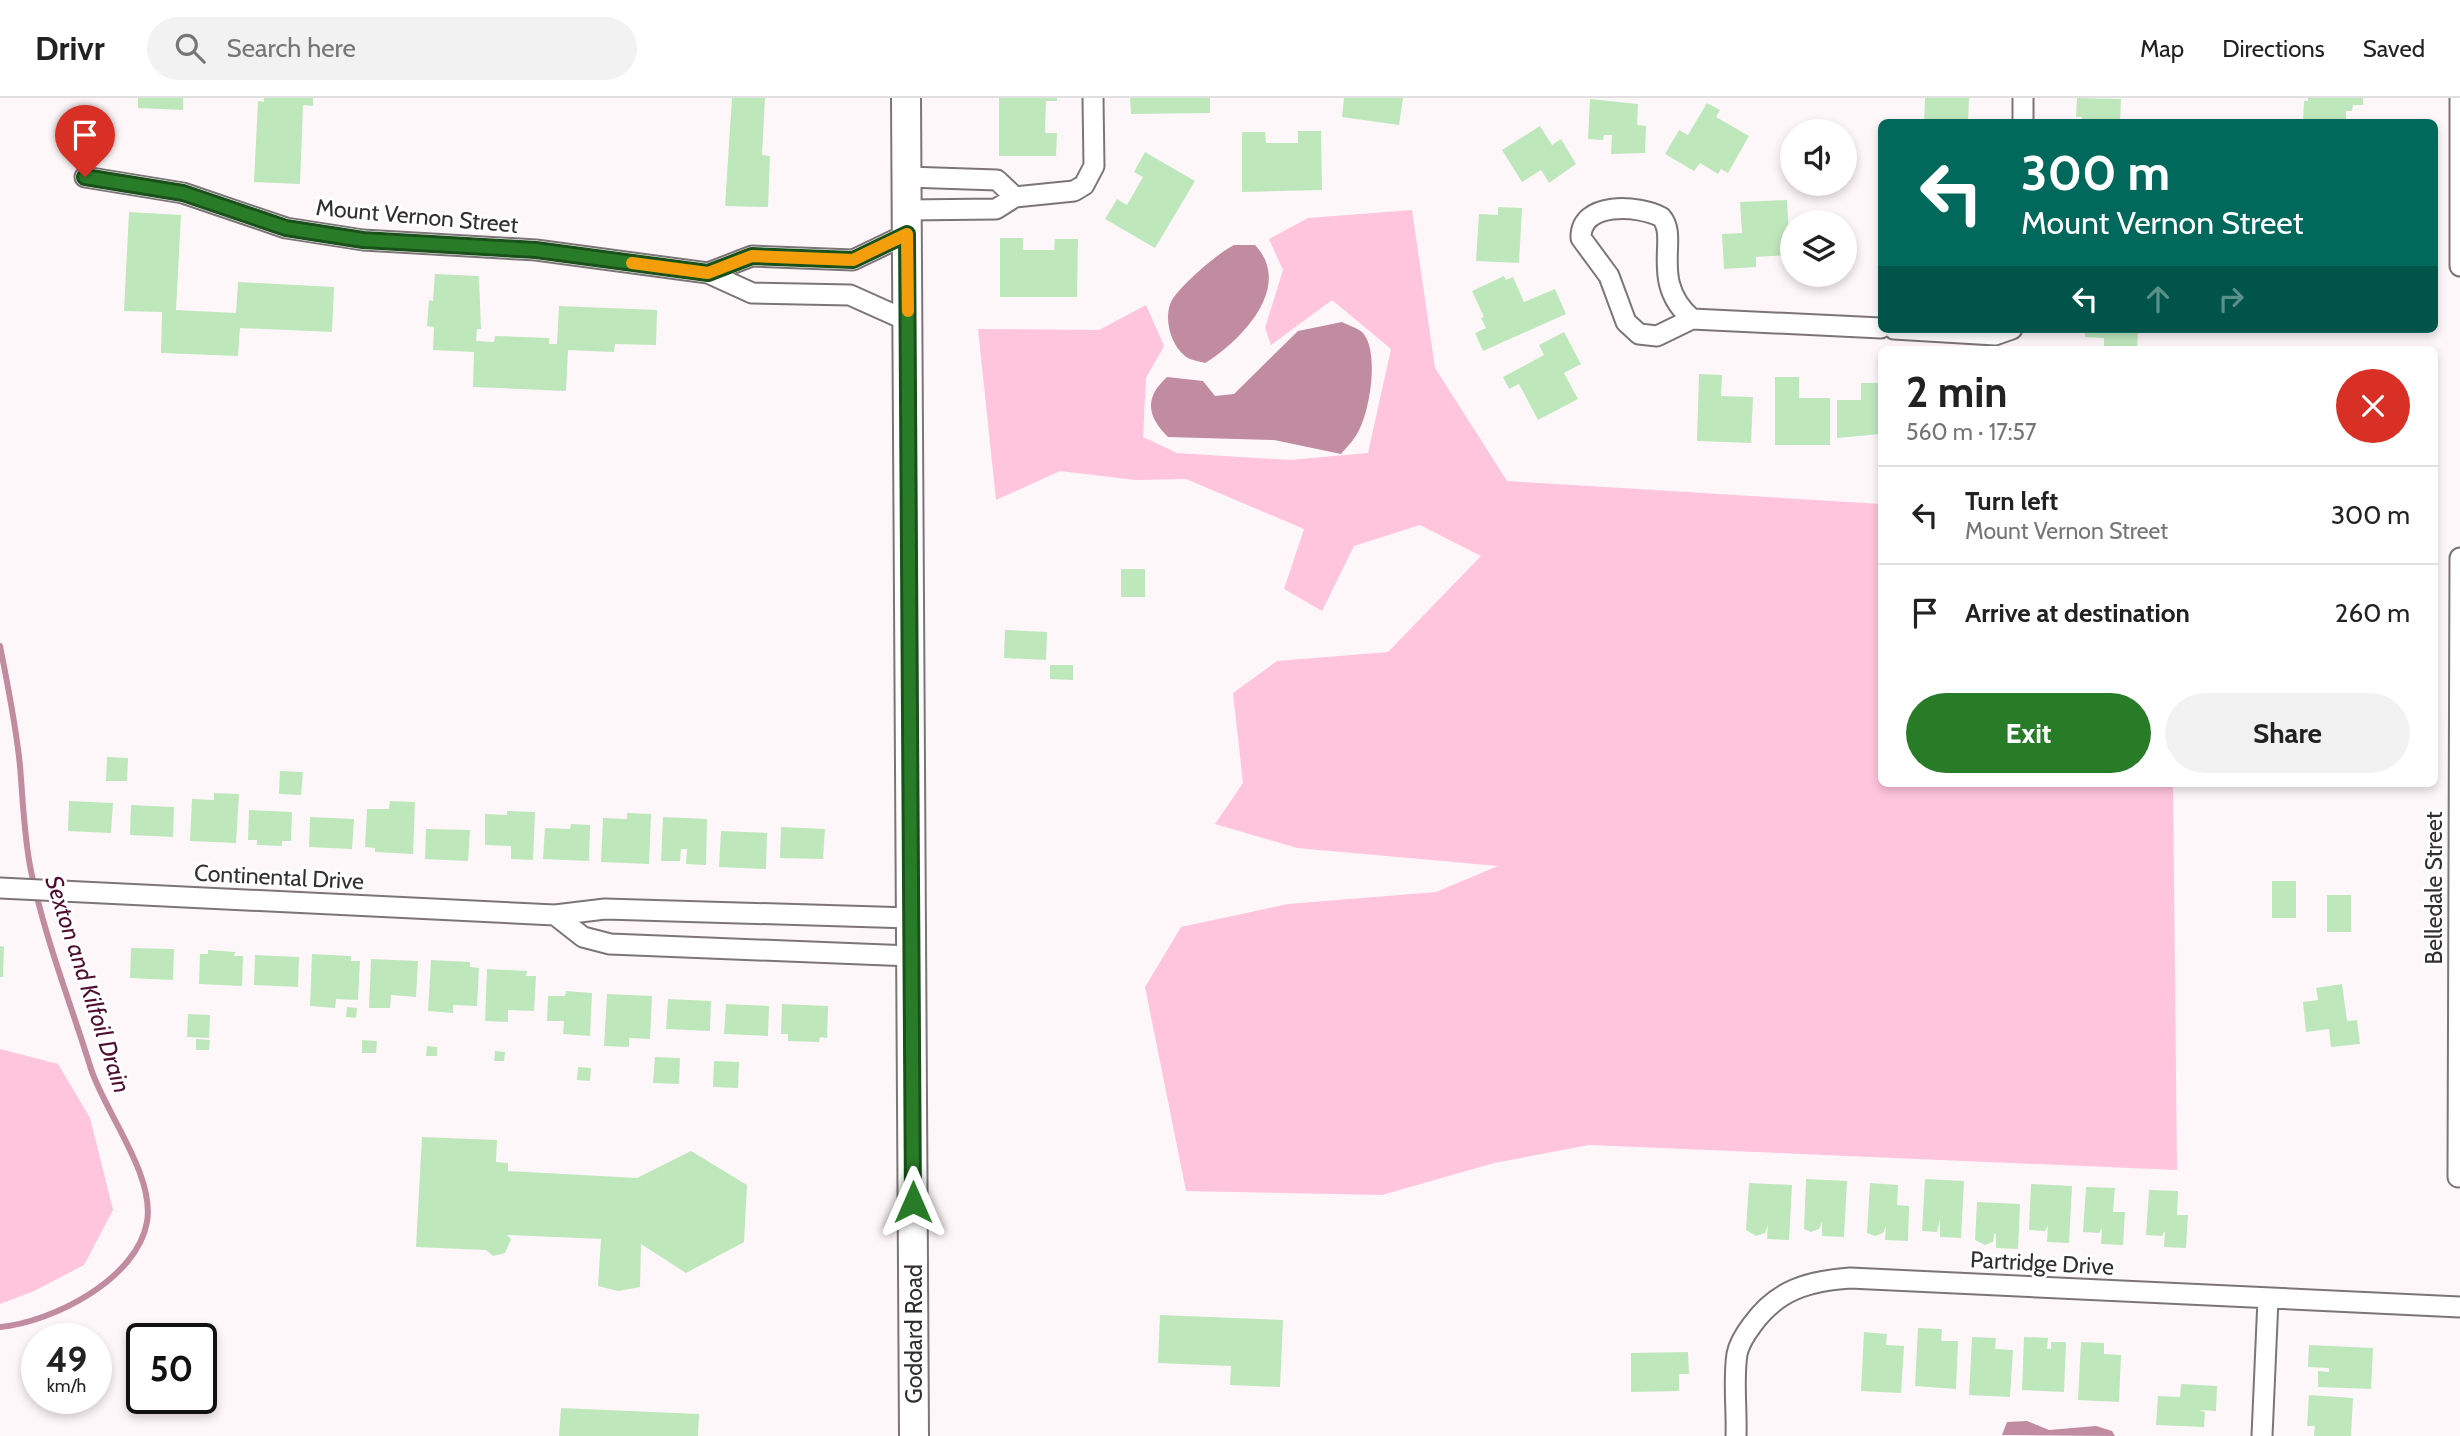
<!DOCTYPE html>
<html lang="en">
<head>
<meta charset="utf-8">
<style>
  :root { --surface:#fff; --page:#f2f2f2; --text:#222; --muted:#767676; --line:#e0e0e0; --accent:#287c28 }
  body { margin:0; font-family:Cabin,sans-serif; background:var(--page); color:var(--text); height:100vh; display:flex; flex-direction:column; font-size:26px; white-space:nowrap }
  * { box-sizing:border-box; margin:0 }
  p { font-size:23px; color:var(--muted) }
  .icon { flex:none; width:38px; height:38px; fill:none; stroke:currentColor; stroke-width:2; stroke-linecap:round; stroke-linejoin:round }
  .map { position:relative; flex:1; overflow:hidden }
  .drawer { position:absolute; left:1878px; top:248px; width:560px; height:441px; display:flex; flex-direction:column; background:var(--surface); border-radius:10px; box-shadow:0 4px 10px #0003 }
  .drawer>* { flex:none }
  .banner { position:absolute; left:1878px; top:21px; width:560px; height:214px; border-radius:10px; box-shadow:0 4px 10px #0003; background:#00695c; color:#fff; overflow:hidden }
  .buttons { position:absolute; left:1780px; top:21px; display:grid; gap:14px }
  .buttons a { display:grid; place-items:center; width:77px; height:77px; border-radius:50%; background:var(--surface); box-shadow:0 4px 10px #0003; font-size:35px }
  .speed { position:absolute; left:21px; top:1225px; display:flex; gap:14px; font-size:35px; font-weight:700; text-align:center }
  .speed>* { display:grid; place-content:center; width:91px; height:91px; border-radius:50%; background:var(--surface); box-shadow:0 4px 10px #0003; line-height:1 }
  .speed small { font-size:18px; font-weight:400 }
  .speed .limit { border:4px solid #111; border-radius:10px; background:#fff; color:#111 }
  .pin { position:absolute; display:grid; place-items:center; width:60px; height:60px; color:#fff; margin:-72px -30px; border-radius:50% 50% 50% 0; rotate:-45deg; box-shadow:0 0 7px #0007 }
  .pin .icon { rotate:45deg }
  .me { position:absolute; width:77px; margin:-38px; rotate:0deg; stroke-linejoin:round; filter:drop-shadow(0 0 5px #0008) }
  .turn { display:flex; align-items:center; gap:24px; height:147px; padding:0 28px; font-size:32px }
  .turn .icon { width:91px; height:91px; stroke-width:2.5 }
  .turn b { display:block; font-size:49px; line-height:60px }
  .lanes { display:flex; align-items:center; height:66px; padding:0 28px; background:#0003; justify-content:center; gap:35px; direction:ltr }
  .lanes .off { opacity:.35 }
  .round { display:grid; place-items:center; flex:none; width:74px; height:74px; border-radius:37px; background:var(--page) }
  .summary { display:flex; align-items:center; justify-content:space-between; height:119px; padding:0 28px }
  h1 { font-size:42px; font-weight:800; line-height:52px }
  .button { display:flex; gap:14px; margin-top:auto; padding:14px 28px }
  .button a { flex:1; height:80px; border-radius:42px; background:var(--accent); color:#fff; font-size:28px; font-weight:800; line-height:80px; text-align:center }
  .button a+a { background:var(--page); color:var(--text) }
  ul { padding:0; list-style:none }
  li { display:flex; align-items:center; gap:21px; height:98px; padding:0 28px; border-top:2px solid var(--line) }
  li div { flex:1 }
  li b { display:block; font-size:26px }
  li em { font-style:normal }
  header { display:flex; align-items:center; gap:42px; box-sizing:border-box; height:98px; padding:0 35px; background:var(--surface); border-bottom:2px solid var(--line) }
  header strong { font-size:33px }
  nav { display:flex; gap:38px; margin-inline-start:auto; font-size:24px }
  .search { width:490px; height:63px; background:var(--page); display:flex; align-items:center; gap:18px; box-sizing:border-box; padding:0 24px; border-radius:38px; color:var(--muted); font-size:26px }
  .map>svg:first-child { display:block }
  .green { fill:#ffc5dc }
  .water { fill:#c18ba0 }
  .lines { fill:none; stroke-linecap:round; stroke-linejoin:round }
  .stream { stroke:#c18ba0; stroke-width:6 }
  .building { fill:#bfe7bc }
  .minor-casing { stroke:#7c7578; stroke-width:23 }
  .secondary-casing { stroke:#7c7578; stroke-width:32 }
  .minor { stroke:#fff; stroke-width:19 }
  .secondary { stroke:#fff; stroke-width:28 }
  .route-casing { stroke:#1a511a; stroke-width:18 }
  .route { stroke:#287c28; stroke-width:12 }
  .slow { stroke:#f59e0b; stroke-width:12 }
  .labels { text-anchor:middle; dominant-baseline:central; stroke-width:6; stroke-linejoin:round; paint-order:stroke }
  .street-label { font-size:23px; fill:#322f30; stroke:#fff }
  .water-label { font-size:24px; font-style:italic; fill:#4f0e30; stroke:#fff }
</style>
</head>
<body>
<header>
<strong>Drivr</strong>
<div class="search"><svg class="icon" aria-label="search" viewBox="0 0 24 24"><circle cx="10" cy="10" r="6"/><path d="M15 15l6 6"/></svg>Search here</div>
<nav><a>Map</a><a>Directions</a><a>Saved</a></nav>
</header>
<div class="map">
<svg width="2460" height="1338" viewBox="0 0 2460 1338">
  <rect width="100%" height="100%" fill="#fef7fa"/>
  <path class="green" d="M1412,112l23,158 72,113 374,23v280h292l4,386 -588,-25 -95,18 -112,32 -196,-4 -41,-204 36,-60 107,-23 148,-12 62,-26 -201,-18 -82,-24 28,-41 -10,-90 44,-32 111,-9 93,-96 -61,-31 -66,21 -32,65 -38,-22 20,-60 -118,-50 -51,1 -75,-9 -64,29 -18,-171 121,1 47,-25 18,41 -18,32 -3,59 34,16 113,7 78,-7 23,-104 -59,-49 -61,45 -6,-17 18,-58 -14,-31 39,-21z
    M0,951l58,15 32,54 23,92 -29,55 -50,26 -34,13z"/>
  <path class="water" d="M1234,147h21c39,41 -13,95 -50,118 -6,-2 -16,-3 -20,-7 -15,-12 -22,-40 -13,-56 10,-16 46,-47 62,-55z
    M1342,224c6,3 15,6 20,10 18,18 8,79 -4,100 -4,8 -11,15 -17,22l-67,-14 -106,-3c-21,-21 -24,-39 -1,-60l36,4 12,15 19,-2 64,-63z
    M2027,1323l22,9 47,-4 16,5 3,5 -113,-1 5,-13z"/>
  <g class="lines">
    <path class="stream" d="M0,548c8,40 16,79 20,120 3,35 4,71 11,105 14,68 40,133 60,198 15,45 64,106 56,153 -10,57 -94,100 -147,105"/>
  </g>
  <path class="building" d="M138,0h45v12l-45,-2z
    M264,0h49v8l-10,-1 -3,79 -46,-2 4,-81 6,1z
    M732,0h33l-3,57 8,1 -2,51 -43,-1z
    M999,0h58v3h-11l-1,32h12l-1,23h-57z
    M1130,0h80v15l-79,1z
    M1344,0h59l-4,27 -57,-8z
    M1925,0h44l-1,24h-44z
    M2077,0l44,1 -1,23h-38v-5h-6z
    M2308,0h55v7h-10l-1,6h-6v11h-43l1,-21h4z
    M1590,1l48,5 -1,21 9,1 -1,27 -34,1 1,-19h-8l-1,5 -15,-1z
    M1707,5l13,7 -4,7 33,19 -21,37 -7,-4 -3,5 -18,-11 -6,8 -29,-17 14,-24 9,5z
    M1540,28l12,19 9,-6 15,25 -27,19 -8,-13 -19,12 -20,-32z
    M1298,33h23l1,59 -80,2v-60h23l1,11h32z
    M1145,54l50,29 -40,67 -50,-29 12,-20 10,6 16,-28 -9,-5z
    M1787,102l3,55 -34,2v10l-32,2 -2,-35 20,-1 -2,-31z
    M1498,109l24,1 -3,55 -43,-2 3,-47 19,1z
    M129,114l52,3 -5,95 60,3 2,-31 96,5 -2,45 -92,-4 -2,28 -77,-3 1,-41 -38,-1z
    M1000,140h23v12h31l1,-11h23l-1,58h-77z
    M435,176l44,2 2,53h-4l-1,12 18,1 1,-6 54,2v6h8l2,-38 98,4 -1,35 -41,-1 -1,8 -46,-2 -2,41 -93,-4 1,-35 -41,-2 1,-23 -7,-1 2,-26 4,1z
    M1504,178l2,4 7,-3 11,25 31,-13 11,25 -83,37 -8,-18 11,-5 -5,-10 3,-1 -12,-26z
    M2085,231l53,3 -1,18h-33v-12l-19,-1z
    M1564,234l17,32 -17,9 14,26 -40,21 -19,-36 -10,5 -6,-12 41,-22 -5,-10z
    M1699,276l23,1 -1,21 32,1 -2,46 -54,-2z
    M1775,279h24v21h31v47h-55z
    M1861,285h20v51l-44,4v-38h24z
    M1121,471h24v28h-24z
    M1005,532l42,2 -1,28 -42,-2z
    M1050,567h23v15l-23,-1z
    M107,659l21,1 -1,23h-21z
    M280,673l23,1 -2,23 -22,-1z
    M214,695l25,1 -3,49 -46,-2 2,-42 22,1z
    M69,703l44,2 -2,30 -43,-2z
    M390,703l25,1 -2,52 -38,-2v-4l-10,-1 2,-38h22z
    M131,707l43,2 -1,30 -43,-2z
    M249,712l43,2 -1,29h-9v5l-25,-1v-5h-9z
    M507,713l28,1 -2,48 -22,-1v-13l-26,-1v-31l22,1z
    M627,715l24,1 -2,50 -48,-2 2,-44 24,1z
    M310,719l44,2 -2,30 -43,-2z
    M663,719l44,2 -1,46 -20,-1 1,-15h-6l-1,12h-19z
    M571,726l19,1 -1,36 -46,-2 2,-31 25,1z
    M781,729l44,2 -2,30 -43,-1z
    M426,731l44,1 -2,31 -43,-2z
    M721,733l46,2 -1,36 -47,-2z
    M2272,783h24v37h-24z
    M2327,797h24v37h-24z
    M0,848l4,1 -1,30h-3z
    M131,850l43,1 -1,31 -43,-2z
    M208,852l27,2 -1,4h9l-1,30 -43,-2 1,-30h8z
    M312,856l39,2v5h9l-2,39 -22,-1 -1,9 -25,-2z
    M255,857l44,2 -1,30 -44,-2z
    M371,861l47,2 -2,36 -25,-2 -1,13h-21z
    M431,862l39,2v5l9,1 -2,38 -24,-1v8l-25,-2z
    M487,871l40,2 -1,5h10l-2,35 -26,-1v12l-23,-1z
    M2342,886l5,37 10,-1 3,24 -29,3 -2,-18 -23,3 -3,-30 15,-2 -2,-12z
    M566,893l26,2 -2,43 -27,-2 1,-13h-17l1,-25h17z
    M607,896l45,2 -2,43 -21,-1v9l-25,-1z
    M668,901l43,2 -1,30 -44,-2z
    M726,906l43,2 -1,30 -44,-2z
    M782,906l46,2 -1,32 -7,-1 -1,5 -31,-1v-7h-7z
    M347,909l10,1 -1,10 -10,-1z
    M188,916l22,1 -1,23 -22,-1z
    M196,941l14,1 -1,10h-13z
    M362,942l15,1 -1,12h-14z
    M427,948l10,1v9h-11z
    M495,953l10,1 -1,9h-10z
    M655,959l25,1 -1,26 -26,-1z
    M714,963l25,1 -1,26 -25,-1z
    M578,969l13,1 -1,13 -13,-1z
    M422,1039l75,3 -1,22 12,1v8l129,7 54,-27 56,34 -3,57 -58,31 -45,-29 -1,43 -22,4 -20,-5 3,-47 -94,-4 4,4 -6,14 -12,3 -7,-6 -70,-3z
    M1806,1081l41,2 -3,56 -22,-1v-14l-3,7 -8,3 -7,-3z
    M1925,1081l39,2 -3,57 -21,-1v-17l-3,12 -15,-1z
    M1749,1085l43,2 -3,55 -22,-1 1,-14 -3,8 -9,3 -10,-6z
    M1870,1085l28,2 -1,20 12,1 -1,35 -23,-1 1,-14 -3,7 -8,3 -8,-3z
    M2031,1086l41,2 -3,57 -22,-1 1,-17 -3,6 -16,-1z
    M2086,1089l29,1 -2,24h12l-2,33 -22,-1 1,-16 -3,5 -16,-1z
    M2149,1092l29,1 -1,24h11l-2,33 -22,-1 1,-16 -3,5 -16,-1z
    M1977,1104l43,2 -2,45 -22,-1v-14h-2l-1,8 -8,3 -10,-5z
    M1160,1217l123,5 -3,67 -50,-2 1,-19 -73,-3z
    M1918,1230l24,1 -1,12h17l-2,48 -41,-3z
    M1864,1234l23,2 -1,11 18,1 -3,47 -40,-2z
    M1972,1239l24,1 -1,11 18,1 -3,47 -41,-2z
    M2024,1239l24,1 -1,11h4v-7h15l-2,50 -42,-2z
    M2081,1244l23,1v11l17,1 -2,47 -41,-2z
    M2309,1247l64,3 -2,41 -53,-2v-16l11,1v-4l-21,-1z
    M1688,1254l1,22h-10v17l-48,1v-39z
    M2181,1286l36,2 -1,25 -17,-1 6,2 -1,15 -48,-2 2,-29 22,1z
    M2309,1297l44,3 -2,38h-37l1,-10h-8z
    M561,1310l138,6 -1,22h-139z"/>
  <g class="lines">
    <defs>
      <path id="minor" d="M2460,0v168
        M2023,24v-24
        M85,79l98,16 103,35 77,12 173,10 172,23
        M907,79l90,3 18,17
        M907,112l89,-1 19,-12 59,-6 10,-6 10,-19 -1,-68
        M907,136l-54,26 -101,-4 -44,17 44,20 98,2 58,26
        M1692,221c-44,-38 -12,-82 -31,-102 -22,-12 -81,-16 -80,21l28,38 17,46 13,12 18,2 35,-17 189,9
        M1894,231l101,6 17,-6
        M0,790l555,27 50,-6 306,9
        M555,817l28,22 27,7 301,12
        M2458,1079l2,-619
        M1736,1338c1,-26 -3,-56 1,-82 2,-10 9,-21 15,-29 25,-35 56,-44 98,-47l610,29
        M2262,1338l6,-137"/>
      <path id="secondary" d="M906,0l8,1338"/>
    </defs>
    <use href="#minor" class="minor-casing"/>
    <use href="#secondary" class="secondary-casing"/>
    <use href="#minor" class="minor"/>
    <use href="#secondary" class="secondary"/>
  </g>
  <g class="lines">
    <defs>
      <path id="route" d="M85,79l98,16 103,35 77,12 173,10 172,23 44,-17 101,4 54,-26 6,968"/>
    </defs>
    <use href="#route" class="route-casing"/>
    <use href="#route" class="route"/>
    <path class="slow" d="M632,165l76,10 44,-17 101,4 54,-26 1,77"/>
  </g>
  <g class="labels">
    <g class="street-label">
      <text transform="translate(417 118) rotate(5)">Mount Vernon Street</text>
      <text transform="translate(279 779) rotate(3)">Continental Drive</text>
      <text transform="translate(2434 790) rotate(-90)">Belledale Street</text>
      <text transform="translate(2042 1165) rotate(3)">Partridge Drive</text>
      <text transform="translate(914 1236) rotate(-90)">Goddard Road</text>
    </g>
    <g class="water-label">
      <text transform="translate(88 886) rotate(72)">Sexton and Kilfoil Drain</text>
    </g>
  </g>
</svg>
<div class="buttons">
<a><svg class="icon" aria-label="sound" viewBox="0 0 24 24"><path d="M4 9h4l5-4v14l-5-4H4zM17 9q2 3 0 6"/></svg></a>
<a><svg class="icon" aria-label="layers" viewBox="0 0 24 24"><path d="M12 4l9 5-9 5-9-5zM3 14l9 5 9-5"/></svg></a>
</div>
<div class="speed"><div>49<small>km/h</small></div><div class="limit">50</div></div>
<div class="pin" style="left:85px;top:79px;background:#d93025"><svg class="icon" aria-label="arrive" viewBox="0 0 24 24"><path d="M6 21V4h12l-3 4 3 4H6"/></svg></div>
<svg class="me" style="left:913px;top:1104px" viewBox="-20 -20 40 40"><path d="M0-17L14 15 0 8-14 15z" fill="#287c28" stroke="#fff" stroke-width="4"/></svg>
<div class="banner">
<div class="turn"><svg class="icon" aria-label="left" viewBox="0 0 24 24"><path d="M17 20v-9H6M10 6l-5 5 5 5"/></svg><div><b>300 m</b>Mount Vernon Street</div></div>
<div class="lanes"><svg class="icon" aria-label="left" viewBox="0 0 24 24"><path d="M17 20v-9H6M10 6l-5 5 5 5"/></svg><svg class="icon off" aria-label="ahead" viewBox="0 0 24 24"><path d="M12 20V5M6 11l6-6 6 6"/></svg><svg class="icon off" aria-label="right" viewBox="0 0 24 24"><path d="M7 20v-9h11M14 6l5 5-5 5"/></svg></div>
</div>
<section class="drawer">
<div class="summary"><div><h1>2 min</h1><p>560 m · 17:57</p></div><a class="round" style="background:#d93025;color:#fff"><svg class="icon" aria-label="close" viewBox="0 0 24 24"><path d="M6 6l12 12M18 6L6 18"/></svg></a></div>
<ul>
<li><svg class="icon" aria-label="left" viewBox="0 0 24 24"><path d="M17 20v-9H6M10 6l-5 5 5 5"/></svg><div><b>Turn left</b><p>Mount Vernon Street</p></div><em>300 m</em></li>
<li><svg class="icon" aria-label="arrive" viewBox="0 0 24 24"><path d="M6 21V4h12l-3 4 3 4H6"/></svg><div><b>Arrive at destination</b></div><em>260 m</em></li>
</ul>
<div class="button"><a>Exit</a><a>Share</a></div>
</section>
</div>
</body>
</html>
